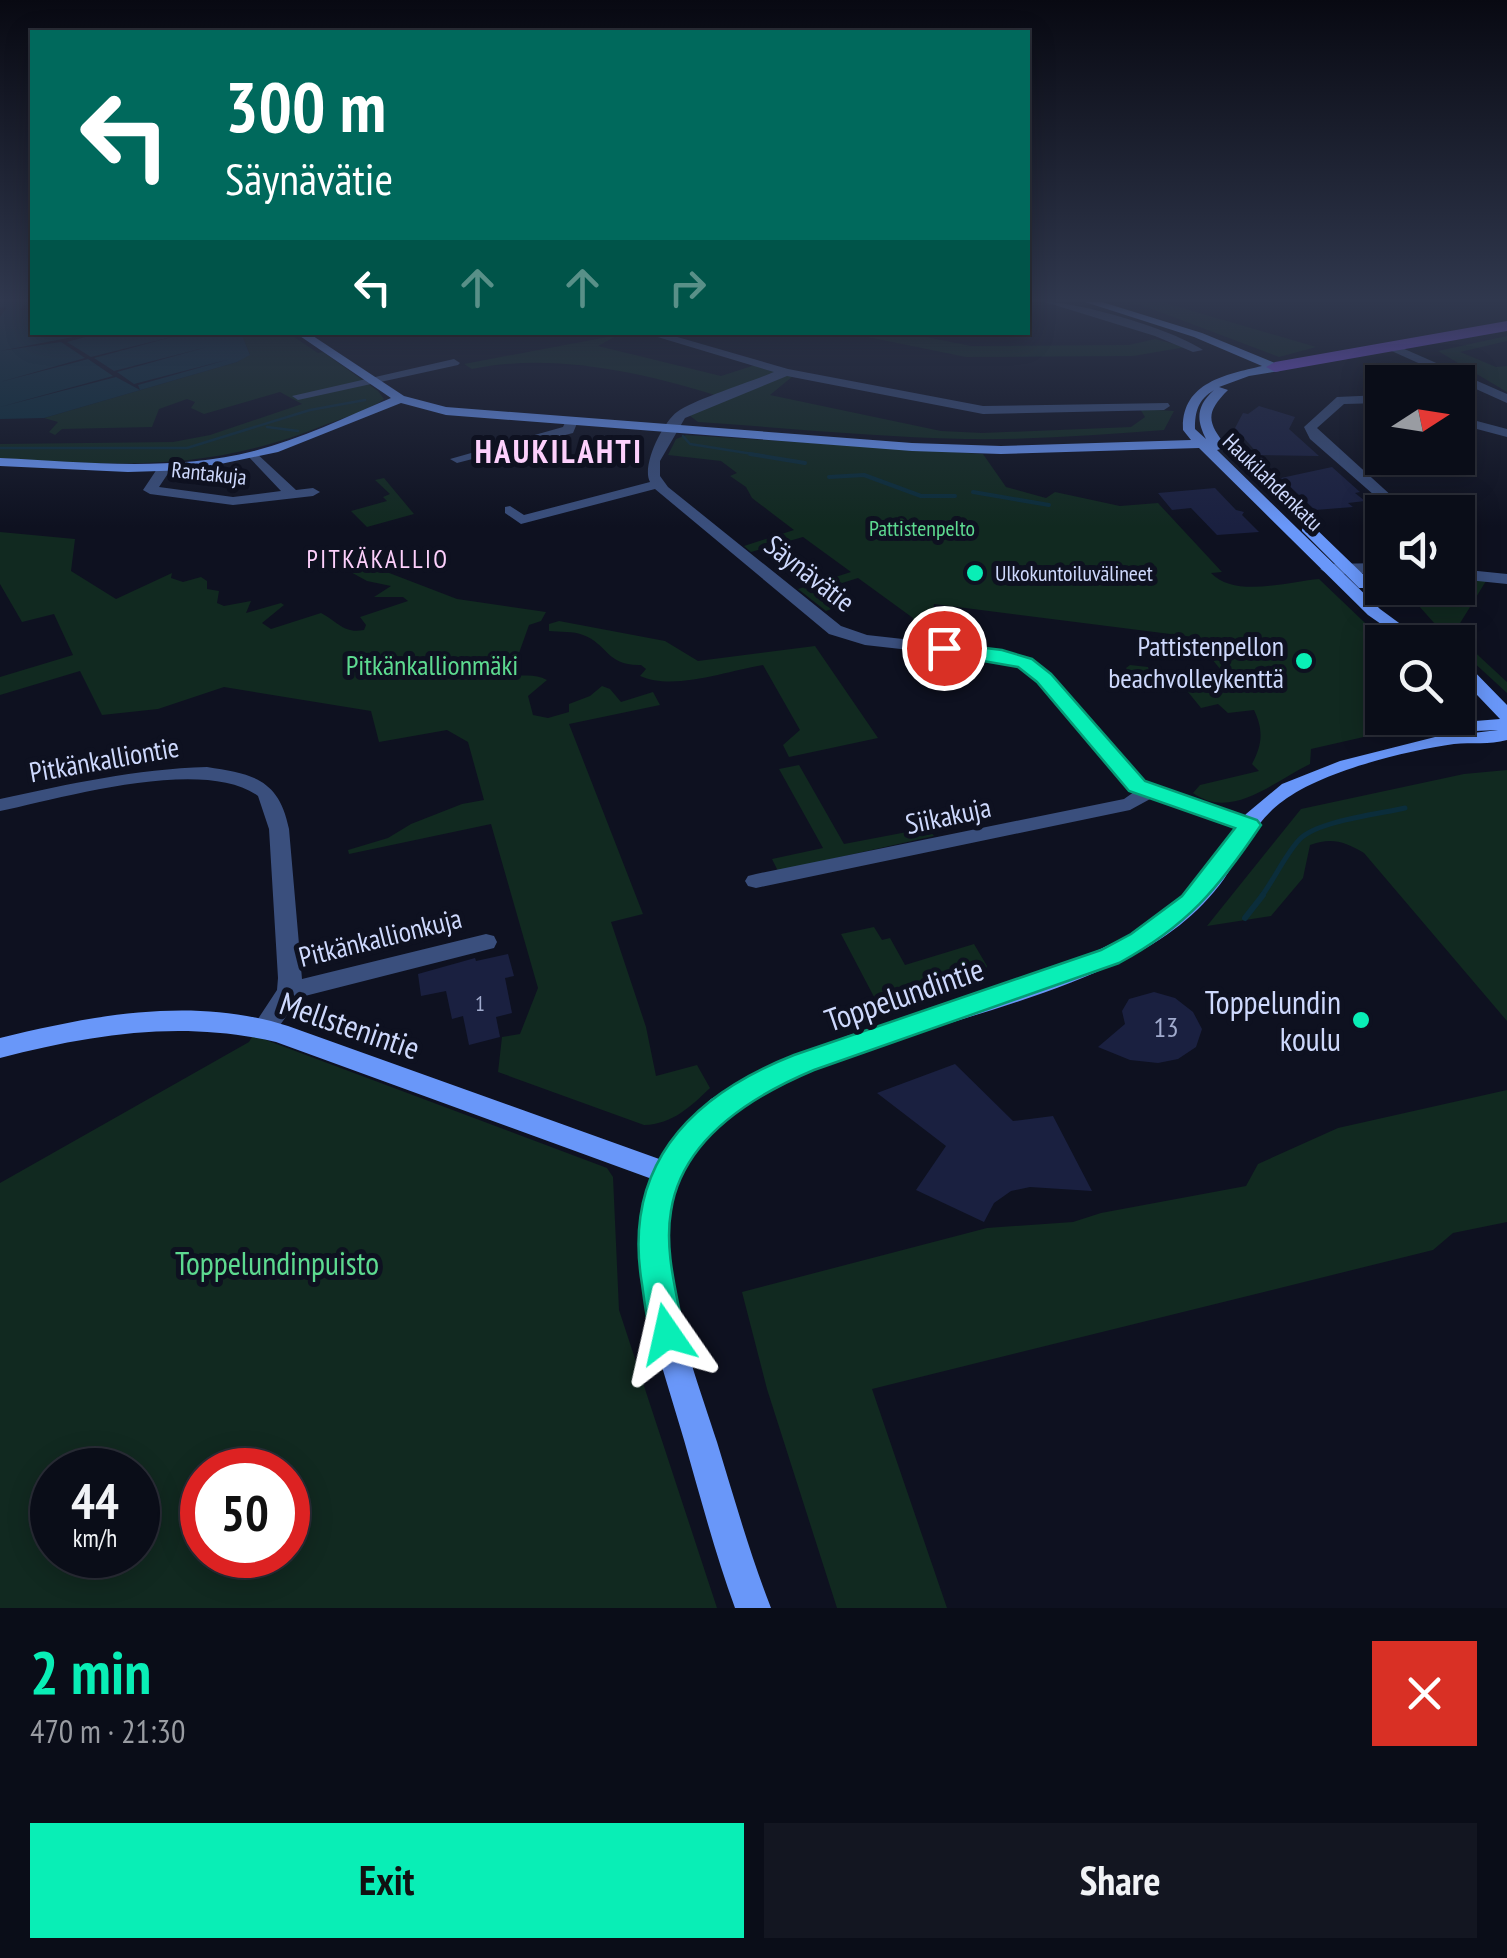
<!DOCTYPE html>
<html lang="en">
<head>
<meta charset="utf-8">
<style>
  :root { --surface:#0a0d18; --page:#131621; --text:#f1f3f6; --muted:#999ca2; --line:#2a2d37; --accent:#09eeb6 }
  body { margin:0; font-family:"PT Sans Narrow",sans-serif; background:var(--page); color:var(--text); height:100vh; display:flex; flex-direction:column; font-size:38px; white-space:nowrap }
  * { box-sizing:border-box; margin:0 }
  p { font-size:32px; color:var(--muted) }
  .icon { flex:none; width:55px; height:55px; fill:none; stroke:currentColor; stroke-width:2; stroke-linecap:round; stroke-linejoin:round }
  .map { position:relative; height:1608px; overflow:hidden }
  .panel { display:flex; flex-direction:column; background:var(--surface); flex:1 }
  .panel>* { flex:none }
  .hud { position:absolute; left:30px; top:30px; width:1000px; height:305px; border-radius:0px; box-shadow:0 5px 25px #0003,0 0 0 2px var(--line); background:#00695c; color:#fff; overflow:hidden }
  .needle { width:65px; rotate:78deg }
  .fabs { position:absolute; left:1365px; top:365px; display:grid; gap:20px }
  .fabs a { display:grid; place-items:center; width:110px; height:110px; border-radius:0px; background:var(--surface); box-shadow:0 5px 25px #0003,0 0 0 2px var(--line); font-size:50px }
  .speed { position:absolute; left:30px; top:1448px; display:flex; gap:20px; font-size:50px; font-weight:700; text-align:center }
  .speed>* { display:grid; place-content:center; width:130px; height:130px; border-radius:50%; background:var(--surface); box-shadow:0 5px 25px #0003,0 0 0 2px var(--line); line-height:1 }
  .speed small { font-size:25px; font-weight:400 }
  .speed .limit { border:15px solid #d22; background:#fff; color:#111 }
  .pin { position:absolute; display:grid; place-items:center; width:85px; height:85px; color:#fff; margin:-42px; border:5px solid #fff; border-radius:50%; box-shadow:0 2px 10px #0007 }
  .me { position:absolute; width:110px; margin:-55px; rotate:349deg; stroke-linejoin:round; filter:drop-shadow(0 0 8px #0008) }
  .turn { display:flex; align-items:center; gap:35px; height:210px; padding:0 30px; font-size:45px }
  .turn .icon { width:130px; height:130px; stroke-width:2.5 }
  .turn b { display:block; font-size:70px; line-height:85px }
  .lanes { display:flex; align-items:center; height:95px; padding:0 30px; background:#0003; justify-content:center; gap:50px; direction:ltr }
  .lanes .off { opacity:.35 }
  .round { display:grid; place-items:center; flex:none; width:105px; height:105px; border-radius:0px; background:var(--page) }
  .head { display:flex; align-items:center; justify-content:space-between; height:170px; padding:0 30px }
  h1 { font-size:60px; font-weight:600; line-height:75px; color:var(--accent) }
  .button { display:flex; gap:20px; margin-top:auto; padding:20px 30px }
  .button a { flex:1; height:115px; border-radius:0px; background:var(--accent); color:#111; font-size:40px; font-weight:600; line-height:115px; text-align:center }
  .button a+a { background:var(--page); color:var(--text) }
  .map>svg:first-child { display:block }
  .green { fill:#112920; fill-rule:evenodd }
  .water { fill:#0b2d3b }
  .pier { fill:#0e1120 }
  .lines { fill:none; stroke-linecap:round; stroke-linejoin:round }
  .stream-far3 { stroke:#0b2d3b; stroke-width:2.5 }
  .stream-far2 { stroke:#0b2d3b; stroke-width:4 }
  .stream-far1 { stroke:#0b2d3b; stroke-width:5 }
  .stream { stroke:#0b2d3b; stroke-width:6 }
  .building { fill:#1a2040 }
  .street { fill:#3a4f7d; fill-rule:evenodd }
  .secondary { fill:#6997f9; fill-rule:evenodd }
  .primary { fill:#865af9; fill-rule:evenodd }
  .route { fill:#09eeb6; stroke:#069b76; stroke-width:2.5 }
  .poi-dot { fill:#09eeb6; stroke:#0e1120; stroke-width:4 }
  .labels { text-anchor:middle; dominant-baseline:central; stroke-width:10; stroke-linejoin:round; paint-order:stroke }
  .far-street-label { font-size:22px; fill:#ced9fd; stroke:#0e1120 }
  .far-park-label { font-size:22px; fill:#5dda90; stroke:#0e1120 }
  .far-poi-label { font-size:22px; fill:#ced9fd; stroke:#0e1120; text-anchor:start }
  .number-label { font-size:22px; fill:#a1abce }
  .far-neighbourhood-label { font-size:25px; letter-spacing:2.5px; fill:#fdd0fc; stroke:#0e1120 }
  .street-label { font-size:28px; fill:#ced9fd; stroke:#0e1120 }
  .poi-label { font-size:28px; fill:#ced9fd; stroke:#0e1120; text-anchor:end }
  .park-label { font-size:28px; fill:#5dda90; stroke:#0e1120 }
  .near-number-label { font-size:28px; fill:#a1abce }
  .far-district-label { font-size:32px; font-weight:bold; letter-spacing:2.5px; fill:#fdd0fc; stroke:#0e1120 }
  .near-street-label { font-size:32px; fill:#ced9fd; stroke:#0e1120 }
  .near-poi-label { font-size:32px; fill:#ced9fd; stroke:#0e1120; text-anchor:end }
  .near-park-label { font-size:32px; fill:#5dda90; stroke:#0e1120 }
</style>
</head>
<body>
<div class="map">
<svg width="1507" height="1608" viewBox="0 0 1507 1608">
  <rect width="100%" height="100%" fill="#0e1120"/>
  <path class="green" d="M1123,302h39l154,45 -37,10 -135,-51z
    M241,333h47l30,20 5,-1 55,39 6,8c-16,12 -38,18 -57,25 -116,48 -204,42 -327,34v-14l173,-2 37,-7 92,-31 -22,-12 -76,22 -13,-6 4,-6 -8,-3 -28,10 -7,18 -90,2 -7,6 -6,-3 9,-10 -14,-4 193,-56 13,-8z
    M848,333h58l65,13 158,-1 26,-6 31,8 -53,9 -167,1z
    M618,335l-20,11 123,30 34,-11 38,11 -23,19 171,36 41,2 149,-6 14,-10 -5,-8 34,2 -10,19c-66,5 -133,10 -199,9 -89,-2 -178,-11 -267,-17l-9,-7 35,-17c-78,-25 -171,-46 -252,-29l-8,-5z
    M1507,336v5l-47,11 36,15 11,-1v26l-69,-41z
    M686,435l297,19 23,33 40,11 9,-6 65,14 38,-3 64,69 -11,1c23,25 76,9 108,6l66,63 -3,76h65l-136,31 -1,15c-36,17 -78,57 -117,29l7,-8 59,-14 -7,-7c10,-19 12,-33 2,-54l-26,3 -10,-9 -17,4 -17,-21 -50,-6 -8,-13 4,-3 18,2 2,7 53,4 22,-3 -31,-38 -260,-33 -6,37 -18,-2 3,-21 -55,-40 -38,12 17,17 -11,4 -28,-22 53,-17 -48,-35 -52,15 -7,-6 50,-16 -42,-32 -6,-11 -16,-11 7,-3 -16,-12 -53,-6 8,-16z
    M384,478l30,36 -47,13 -16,-16 36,-10 -4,-4 7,-3 -15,-14z
    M0,532l75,7 -4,32 45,28 56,-26 -1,5 12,4 18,-5 6,4v8l12,2 -2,12 7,3 27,-5 -5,12 35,-10 3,2 -22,18 9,6 50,-16c17,9 23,21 43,17l2,-5 -6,-8 48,-16 -5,-4h-29l17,-11 -24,-5 -40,-22 -2,-5 36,3 10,9 86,33 89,13 -5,9 -12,4 -10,28 -17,18c14,8 30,1 45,9l-19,16 5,19 15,3 21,-6v-8l21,-8 12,-10 8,3 11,13 32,-10 7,13 -91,19 74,190 -32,8 35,105 10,49 41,-11 13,23c-20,19 -37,36 -66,37l-146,-53 4,-35 18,-3 18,-46 -47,-164 -142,30 -1,-4 40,-12 23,-14 51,-20 22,-4 -16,-58 -21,-12 -68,12 -8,-31 -147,-24 -66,22 -56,6 -22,-44 -80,24v-18l73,-22 -19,-41 -32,8 -22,-38z
    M1458,579l28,2 -32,52 53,49v11l-49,-45v-6h-7l-48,-54h55z
    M559,621l106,20 33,20 117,-15 63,92 -89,19 -6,-12 17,-15 -37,-65c-37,6 -89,26 -123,11l6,-7 -5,-4c-35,1 -33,-21 -58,-30 -9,-4 -24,-3 -34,-4v-7z
    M799,765l45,79 84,-16 6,8 -156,35 -6,-12 51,-11 -44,-79z
    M1507,770v251l-143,-168c-19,-11 -32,-16 -54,-8l-7,33 -32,38 -64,10 94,-117 163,-35z
    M874,927l8,13 8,-2 15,27 69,-21 13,22 -3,8c-25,7 -42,3 -64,10l2,16 -39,14 -42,-80z
    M253,1035l354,133 6,9 6,133 98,298h-717v-425l249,-141zM52,1470h86v85h-86zM202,1470h86v85h-86z
    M1507,1090v132l-54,11 -20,17 -561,139 75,219h-110l-70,-219 -25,-97 245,-64 86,-6 28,-9 145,-27 12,-22 80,-36z"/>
  <path class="water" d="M0,302h26l-6,8h12v22l209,1 9,22 -13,7 -193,56 -44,1v-102l6,-9 -6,-1z"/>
  <path class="pier" d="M94,333h6l-33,9 24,15 92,-23 -89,24 20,13 93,-24 -90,25 17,12 96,-25 -92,26 2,5 -24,-13 -116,30 113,-31 -25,-17 -88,23 85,-24 -24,-16 -61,9z"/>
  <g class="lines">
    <path class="stream-far3" d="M267,427l31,4
      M683,436l7,8 75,12
      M0,448h187l123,-38 55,-10"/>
    <path class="stream-far2" d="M750,454l55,9
      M829,477l35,-2 57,21h34
      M973,492l76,13"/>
    <path class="stream-far1" d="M1261,897c13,-17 25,-44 39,-58 18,-18 79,-25 105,-31"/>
    <path class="stream" d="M1245,918l18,-23"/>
  </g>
  <path class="building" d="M1259,406l36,11 -6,12 30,27 -60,-1 -24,-27 8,-15 5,1z
    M1332,467l28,25 -5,1 10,8 -17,2 5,4 -38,3 -34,-32z
    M1215,488l21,22 8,2 -2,3 17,17 -42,3 -26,-27 -19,2 -14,-17z
    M508,954l6,22 -9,2 7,35 -16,4 4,20 -31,8 -6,-29 -11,3 -6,-28 -25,5 -3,-22 57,-16 1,3z
    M1154,992l21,6 18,14 9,17 -6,18 -18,12 -20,4 -28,-3 -32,-13 27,-23 -3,-13 7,-12z
    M955,1064l58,57 40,-5 39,75 -62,-4 -19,4 -17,12 -10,19 -68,-32 30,-44 -69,-53z"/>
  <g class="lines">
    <path class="street" d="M1045,302c35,0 129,28 158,48l-10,2 -38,-16z
      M641,332h19l128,37 195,37 185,-3 2,3 -6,4 -181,4 -196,-38 -102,42 -25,43v15l8,11 173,139 26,9 135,15 29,9 19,15 94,108 112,38 3,5 -3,5h-14l-90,-32 -22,12 -374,78 -8,-2 -3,-5 3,-5 8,-2 368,-75 10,-7 -96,-110 -19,-15 -20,-7 -134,-15 -36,-11 -174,-145 -134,35 -16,-11v-6l5,-1 14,9 126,-33c-9,-16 13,-60 27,-70 18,-13 74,-30 97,-40z
      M1385,344h8l114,50v9l-122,-55z
      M454,359l6,4 -2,2 -160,35 -6,-4z
      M1382,395v8l-38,1 -27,24 77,70 2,14 -14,1v-11l-72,-63 -6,-12 33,-30z
      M1458,416l49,13v8l-49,-13z
      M567,418l11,3 -5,12 -116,30 -7,-4 113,-32z
      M254,451l42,39 17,-2 7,4 -7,4 -80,9 -83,-11 -7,-4 16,-24 5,-1 7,4 -12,18 74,10 48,-6 -34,-36z
      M1382,517v18l-7,-4v-10z
      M1382,563v10l-54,1 -8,-5 8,-5z
      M1458,569l49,5v10l-49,-5z
      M207,767c46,7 72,12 82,62l13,150 184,-45 8,2 3,6 -3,6 -197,50c-10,15 -20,43 -42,37l-3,-7 25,-38 1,-12 -9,-149 -11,-33c-54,-40 -196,2 -258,15v-12c69,-15 136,-30 207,-32z"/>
    <path class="secondary" d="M1085,302h17l100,31 78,32v6l-31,5 -30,11 9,3c-23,23 -21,32 -1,57l-10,3 163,159 45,33h-18l-39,-27 -169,-167 -198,6 -89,-3 -466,-36 -45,-12 -123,49 -86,18 -64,2 -128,-6v-8c84,4 171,14 254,-7 47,-12 92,-34 137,-53l-97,-66h13l97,64 42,11 466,36 89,3 190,-6 -8,-10c-2,-47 41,-55 79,-64l-68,-29zM1214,390c-19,17 -17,31 -8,49l-11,-10c0,-18 3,-29 19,-39z
      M1307,524l5,1 59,57v6h-12l-57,-57v-6z
      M1458,660l6,1 43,44v35c-18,5 -35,2 -53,4 -49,7 -131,27 -171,57 -27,19 -41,51 -59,78 -25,35 -61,62 -99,80 -96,47 -201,67 -300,105 -48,18 -101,44 -131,86 -57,80 -3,210 23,292 17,56 33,112 54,166h-36c-20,-55 -35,-112 -51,-168 -23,-81 -62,-176 -32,-261l-376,-137c-95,-22 -183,-8 -276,16v-20c94,-23 193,-42 288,-12l374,134 13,-25 36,-36 53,-31 83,-32 213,-68 81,-38 48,-38 57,-78 36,-30 58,-23 107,-27 16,-12 37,-3 -42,-44zM1498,730l-25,3 2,-2z"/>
    <path class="primary" d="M1507,321v10l-232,41 -9,-5 9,-5z"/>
  </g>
  <linearGradient id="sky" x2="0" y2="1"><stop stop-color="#080912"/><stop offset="0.57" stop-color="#30384e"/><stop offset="1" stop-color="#30384e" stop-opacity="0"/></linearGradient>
  <rect width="1507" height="527" fill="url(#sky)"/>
  <path class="route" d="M944,643l58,7 30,9 19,15 94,107 112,39 4,5c-43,64 -74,101 -142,138l-305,107c-62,26 -132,69 -143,141 -7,40 6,83 13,123l-5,11 -12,5 -12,-5c-8,-19 -10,-40 -13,-61 -20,-118 48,-188 152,-229l307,-105 30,-16 51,-38 53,-68 -106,-37 -92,-109 -19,-15 -81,-14v-9z"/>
  <g class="poi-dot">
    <circle cx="975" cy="573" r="10"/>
    <circle cx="1304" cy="661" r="10"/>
    <circle cx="1361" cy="1020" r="10"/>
  </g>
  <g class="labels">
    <g class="far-street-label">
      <text transform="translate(209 473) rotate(6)">Rantakuja</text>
      <text transform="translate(1273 482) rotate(44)">Haukilahdenkatu</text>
    </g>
    <g class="far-park-label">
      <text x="922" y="528">Pattistenpelto</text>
    </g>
    <g class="far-poi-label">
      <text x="995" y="573">Ulkokuntoiluvälineet</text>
    </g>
    <g class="number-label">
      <text x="480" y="1003">1</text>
    </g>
    <g class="far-neighbourhood-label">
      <text x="378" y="559">PITKÄKALLIO</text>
    </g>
    <g class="street-label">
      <text transform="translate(810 573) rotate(38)">Säynävätie</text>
      <text transform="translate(104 759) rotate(-10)">Pitkänkalliontie</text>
      <text transform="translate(948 815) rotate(-12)">Siikakuja</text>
      <text transform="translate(380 937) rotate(-14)">Pitkänkallionkuja</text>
    </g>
    <g class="poi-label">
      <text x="1284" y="645">Pattistenpellon<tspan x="1284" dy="32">beachvolleykenttä</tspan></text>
    </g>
    <g class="park-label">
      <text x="432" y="664">Pitkänkallionmäki</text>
    </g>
    <g class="near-number-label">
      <text x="1166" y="1026">13</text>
    </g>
    <g class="far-district-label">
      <text x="559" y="451">HAUKILAHTI</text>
    </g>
    <g class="near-street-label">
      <text transform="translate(904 994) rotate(-19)">Toppelundintie</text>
      <text transform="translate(350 1025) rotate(19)">Mellstenintie</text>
    </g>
    <g class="near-poi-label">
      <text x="1341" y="1002">Toppelundin<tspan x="1341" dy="37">koulu</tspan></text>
    </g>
    <g class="near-park-label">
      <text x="277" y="1263">Toppelundinpuisto</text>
    </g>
  </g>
</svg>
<div class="fabs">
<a><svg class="needle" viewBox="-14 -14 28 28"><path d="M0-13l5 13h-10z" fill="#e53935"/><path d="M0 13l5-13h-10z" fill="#999ca2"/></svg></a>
<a><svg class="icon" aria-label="sound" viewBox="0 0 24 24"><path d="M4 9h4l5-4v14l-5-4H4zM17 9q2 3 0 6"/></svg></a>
<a><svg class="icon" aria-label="search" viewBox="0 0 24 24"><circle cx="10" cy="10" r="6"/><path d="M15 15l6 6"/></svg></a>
</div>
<div class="speed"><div>44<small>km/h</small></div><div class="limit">50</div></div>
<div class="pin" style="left:944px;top:648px;background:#d93025"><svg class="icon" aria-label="arrive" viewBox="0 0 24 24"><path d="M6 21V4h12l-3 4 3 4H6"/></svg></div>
<svg class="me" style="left:667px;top:1334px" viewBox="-20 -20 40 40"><path d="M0-17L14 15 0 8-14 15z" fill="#09eeb6" stroke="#fff" stroke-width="4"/></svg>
<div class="hud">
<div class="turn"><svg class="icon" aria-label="left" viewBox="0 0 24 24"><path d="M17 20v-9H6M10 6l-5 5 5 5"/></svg><div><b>300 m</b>Säynävätie</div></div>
<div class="lanes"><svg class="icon" aria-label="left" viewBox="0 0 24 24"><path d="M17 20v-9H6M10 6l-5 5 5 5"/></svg><svg class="icon off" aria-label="ahead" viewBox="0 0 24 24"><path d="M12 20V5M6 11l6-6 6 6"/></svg><svg class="icon off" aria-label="ahead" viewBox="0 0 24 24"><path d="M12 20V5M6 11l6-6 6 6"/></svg><svg class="icon off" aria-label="right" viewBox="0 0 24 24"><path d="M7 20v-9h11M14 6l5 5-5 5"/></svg></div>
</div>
</div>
<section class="panel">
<div class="head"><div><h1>2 min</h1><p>470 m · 21:30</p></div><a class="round" style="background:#d93025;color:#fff"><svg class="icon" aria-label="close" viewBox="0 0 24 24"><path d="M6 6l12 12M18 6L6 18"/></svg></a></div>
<div class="button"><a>Exit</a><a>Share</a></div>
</section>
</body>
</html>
